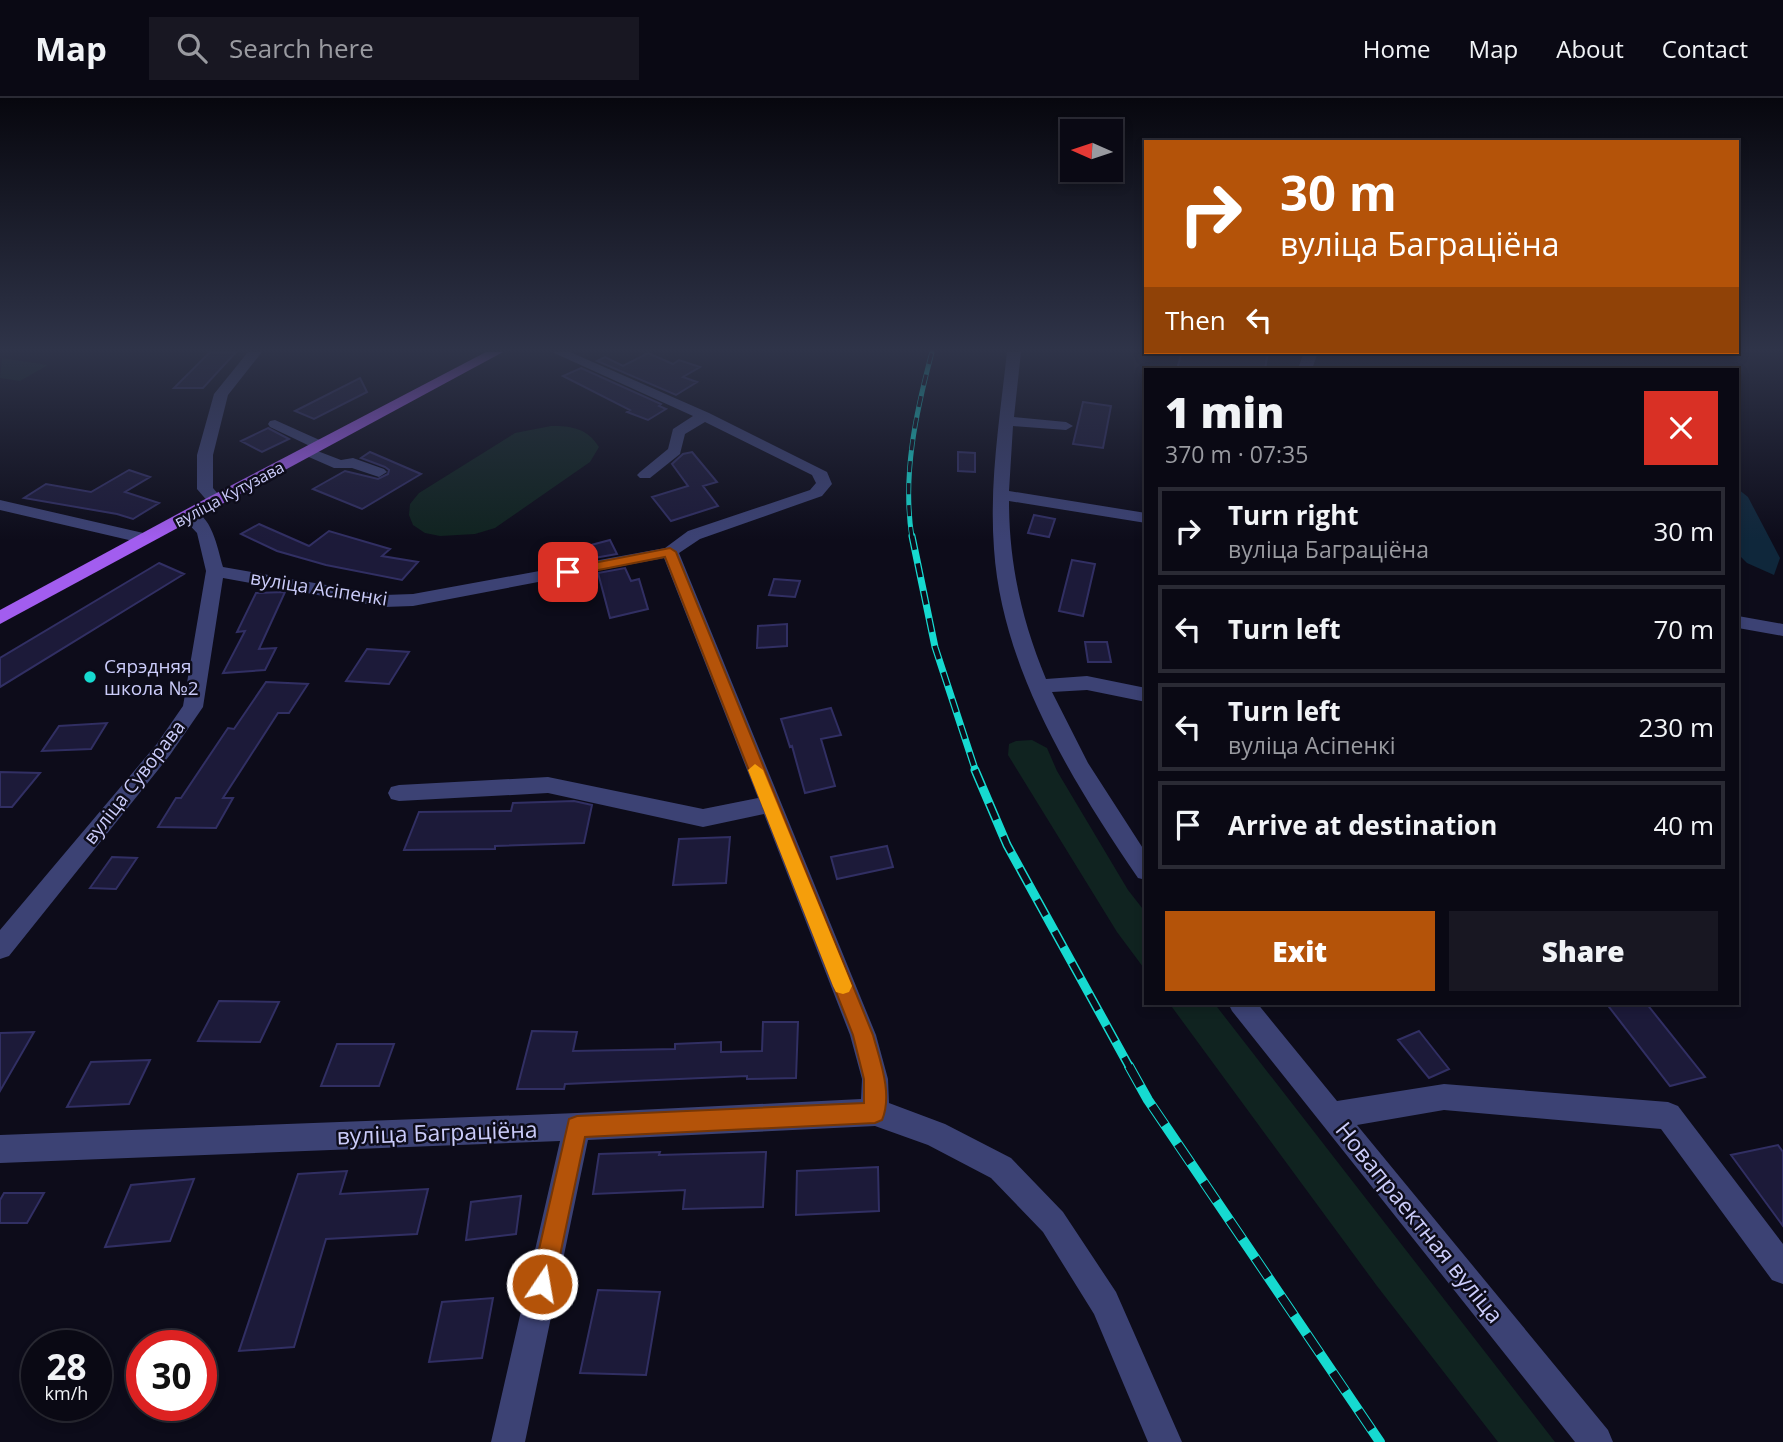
<!DOCTYPE html>
<html lang="en">
<head>
<meta charset="utf-8">
<style>
  :root { --surface:#0a0914; --page:#181722; --text:#f1f3f6; --muted:#999aa0; --line:#2a2a34; --accent:#b45309 }
  body { margin:0; font-family:"Open Sans",sans-serif; background:var(--page); color:var(--text); height:100vh; display:flex; flex-direction:column; font-size:26px; white-space:nowrap }
  * { box-sizing:border-box; margin:0 }
  p { font-size:23px; color:var(--muted) }
  .icon { flex:none; width:38px; height:38px; fill:none; stroke:currentColor; stroke-width:2; stroke-linecap:round; stroke-linejoin:round }
  .map { position:relative; flex:1; overflow:hidden }
  .details { position:absolute; left:1144px; top:270px; width:595px; height:637px; display:flex; flex-direction:column; background:var(--surface); border-radius:0px; box-shadow:0 4px 10px #0003,0 0 0 2px var(--line) }
  .details>* { flex:none }
  .banner { position:absolute; left:1144px; top:42px; width:595px; height:214px; border-radius:0px; box-shadow:0 4px 10px #0003,0 0 0 2px var(--line); background:#b45309; color:#fff; overflow:hidden }
  .needle { width:46px; rotate:273deg }
  .buttons { position:absolute; left:1060px; top:21px; display:grid; gap:14px }
  .buttons a { display:grid; place-items:center; width:63px; height:63px; border-radius:0px; background:var(--surface); box-shadow:0 4px 10px #0003,0 0 0 2px var(--line); font-size:35px }
  .speed { position:absolute; left:21px; top:1232px; display:flex; gap:14px; font-size:35px; font-weight:700; text-align:center }
  .speed>* { display:grid; place-content:center; width:91px; height:91px; border-radius:50%; background:var(--surface); box-shadow:0 4px 10px #0003,0 0 0 2px var(--line); line-height:1 }
  .speed small { font-size:18px; font-weight:400 }
  .speed .limit { border:10px solid #d22; background:#fff; color:#111 }
  .pin { position:absolute; display:grid; place-items:center; width:60px; height:60px; color:#fff; margin:-30px; border-radius:14px; box-shadow:0 4px 10px #0006 }
  .me { position:absolute; width:77px; margin:-38px; rotate:12deg; stroke-linejoin:round; filter:drop-shadow(0 0 5px #0008) }
  .turn { display:flex; align-items:center; gap:24px; height:147px; padding:0 21px; font-size:32px }
  .turn .icon { width:91px; height:91px; stroke-width:2.5 }
  .turn b { display:block; font-size:49px; line-height:60px }
  .then { display:flex; align-items:center; height:66px; padding:0 21px; background:#0003; gap:14px; font-size:26px }
  .round { display:grid; place-items:center; flex:none; width:74px; height:74px; border-radius:0px; background:var(--page) }
  .head { display:flex; align-items:center; justify-content:space-between; height:119px; padding:0 21px }
  h1 { font-size:42px; font-weight:800; line-height:52px }
  .button { display:flex; gap:14px; margin-top:auto; padding:14px 21px }
  .button a { flex:1; height:80px; border-radius:0px; background:var(--accent); color:#fff; font-size:28px; font-weight:800; line-height:80px; text-align:center }
  .button a+a { background:var(--page); color:var(--text) }
  ul { padding:0; list-style:none }
  li { display:flex; align-items:center; gap:21px; height:88px; margin:0 14px 10px; padding:0 7px; border:4px solid var(--line); border-radius:0px }
  li div { flex:1 }
  li b { display:block; font-size:26px }
  li em { font-style:normal }
  header { display:flex; align-items:center; gap:42px; box-sizing:border-box; height:98px; padding:0 35px; background:var(--surface); border-bottom:2px solid var(--line) }
  header strong { font-size:33px }
  nav { display:flex; gap:38px; margin-inline-start:auto; font-size:24px }
  .search { width:490px; height:63px; background:var(--page); display:flex; align-items:center; gap:18px; box-sizing:border-box; padding:0 24px; border-radius:0px; color:var(--muted); font-size:26px }
  .map>svg:first-child { display:block }
  .green { fill:#102320 }
  .water { fill:#0f273b }
  .building { fill:#1c1a39; stroke:#312f63; stroke-width:2 }
  .lines { fill:none; stroke-linecap:round; stroke-linejoin:round }
  .minor { fill:#3c4274; fill-rule:evenodd }
  .major { fill:#a25def; fill-rule:evenodd }
  .rail-far3-casing { stroke:#16dad0; stroke-width:5 }
  .rail-far2-casing { stroke:#16dad0; stroke-width:7 }
  .rail-far1-casing { stroke:#16dad0; stroke-width:9 }
  .rail-casing { stroke:#16dad0; stroke-width:10 }
  .rail-far3 { stroke:#0d0c1a; stroke-width:3.5; stroke-dasharray:11; stroke-linecap:butt }
  .rail-far2 { stroke:#0d0c1a; stroke-width:4.5; stroke-dasharray:14; stroke-linecap:butt }
  .rail-far1 { stroke:#0d0c1a; stroke-width:6; stroke-dasharray:18; stroke-linecap:butt }
  .rail { stroke:#0d0c1a; stroke-width:8; stroke-dasharray:23; stroke-linecap:butt }
  .route { fill:#b45309; stroke:#753606; stroke-width:2 }
  .slow { fill:#f59e0b }
  .poi-dot { fill:#16dad0; stroke:#0d0c1a; stroke-width:2.5 }
  .labels { text-anchor:middle; dominant-baseline:central; stroke-width:5; stroke-linejoin:round; paint-order:stroke }
  .far-street-label { font-size:16px; fill:#cbccfa; stroke:#0d0c1a }
  .street-label { font-size:19px; fill:#cbccfa; stroke:#0d0c1a }
  .poi-label { font-size:19px; fill:#cbccfa; stroke:#0d0c1a; text-anchor:start }
  .near-street-label { font-size:23px; fill:#cbccfa; stroke:#0d0c1a }
</style>
</head>
<body>
<header>
<strong>Map</strong>
<div class="search"><svg class="icon" aria-label="search" viewBox="0 0 24 24"><circle cx="10" cy="10" r="6"/><path d="M15 15l6 6"/></svg>Search here</div>
<nav><a>Home</a><a>Map</a><a>About</a><a>Contact</a></nav>
</header>
<div class="map">
<svg width="1783" height="1344" viewBox="0 0 1783 1344">
  <rect width="100%" height="100%" fill="#0d0c1a"/>
  <path class="green" d="M2,260l46,7 -28,16 -20,-3z
    M551,328c21,0 36,2 48,21l-9,15 -95,66 -20,6 -35,2 -15,-3 -12,-8 -4,-10 1,-11 9,-11 96,-60z
    M1032,642l15,8 10,23 71,119 18,23v58l-29,-39 -109,-177 1,-11 7,-3z
    M1169,905h45l341,439h-57l-121,-156z"/>
  <path class="water" d="M1738,391l10,8 32,61 -6,17 -27,-12 -9,-9z"/>
  <path class="building" d="M210,254h26l-33,36h-29z
    M1182,254h86l-3,17h-88z
    M648,255l25,11 6,-4 21,7 -17,10 14,5 -21,13 -79,-34 8,-4 18,9z
    M581,270l80,36 -2,2 7,3 -18,11 -21,-8 3,-2 -67,-34z
    M360,280l7,14 -53,27 -19,-8z
    M1083,304l28,4 -8,42 -30,-4z
    M268,330l21,11 -27,13 -21,-11z
    M370,354l51,22 -59,35 -49,-20 32,-18 33,8 10,-5 1,-4 -4,-3 -24,-9z
    M692,354l25,30 -14,4 15,20 -47,15 -19,-24 36,-11 -16,-22 11,-10z
    M958,354l17,1v19l-17,-1z
    M129,372l21,7 -25,15 34,11 -26,16 -16,-5 -93,-16 22,-14 45,8z
    M1034,417l21,4 -6,18 -21,-4z
    M259,426l50,22 20,-15 61,18 -8,7 36,6 -16,18 -76,-15 -49,-14 -36,-17z
    M610,442l7,14 -23,4 -3,-13z
    M1072,462l23,4 -12,52 -24,-5z
    M159,465l25,11 -184,113v-29z
    M625,470l6,13 8,-2 9,30 -38,9 -12,-45z
    M774,481l26,2 -5,16 -26,-2z
    M285,494l-26,57 17,-1 -11,22 -42,3 22,-42 -8,1 19,-39z
    M787,526v22l-30,2 1,-22z
    M1085,544h22l4,20h-23z
    M367,551l42,3 -20,32 -43,-3z
    M266,584l42,2 -19,29h-11l-55,85h10l-17,30 -58,-1 18,-29h5l47,-70 6,1z
    M831,610l10,27 -20,4 14,47 -30,7 -13,-47 -2,1 -9,-28z
    M107,625l-16,26 -49,2 17,-25z
    M0,674l40,1 -28,34h-12z
    M574,703l18,4 -8,38 -89,3v3l-91,1 15,-38 92,-1 2,-8z
    M730,739l-4,46 -53,2 6,-46z
    M887,748l6,21 -56,12 -6,-22z
    M112,759l25,1 -21,31 -26,-1z
    M219,903l60,1 -19,40 -62,-1z
    M1606,905h40l59,74 -35,9z
    M763,924h35l-2,56 -49,1v-3l-182,8 -1,5h-47l15,-58 45,1 -4,19 102,-2v-5l46,-2v10l41,-1z
    M1419,933l30,38 -20,9 -31,-38z
    M34,934l-34,59v-58z
    M337,946h57l-15,42h-58z
    M150,962l-21,44 -62,3 24,-45z
    M1778,1047l5,7v74l-52,-71z
    M660,1054l-1,3 107,-3 -3,55 -80,2 2,-19 -92,4 6,-40z
    M878,1069l1,44 -83,4 1,-44z
    M347,1073l-7,23 88,-5 -11,45 -91,5 -32,108 -55,4 59,-177z
    M194,1081l-24,62 -65,6 26,-62z
    M4,1095h40l-17,30h-27v-23z
    M521,1098l-5,38 -50,6 5,-38z
    M598,1192l62,2 -14,83 -66,-2z
    M493,1200l-11,60 -53,4 13,-60z"/>
  <g class="lines">
    <path class="minor" d="M248,254h14l-34,43 -15,60v33l10,12 -8,5 -6,-2 -12,-14v-34l17,-61z
      M552,254h18l139,61 118,59 5,12 -10,12 -122,43 -21,14 197,482 12,44 1,24 56,21 66,34 52,54 53,80 66,150h-34l-54,-128 -51,-82 -52,-54 -63,-33 -53,-19 -287,14 -63,302h-34l69,-301 -560,22v-28l577,-22 284,-14 1,-20 -12,-44 -86,-221 -61,13 -155,-34 -149,8 -8,-2 -3,-6 3,-6 8,-2 149,-8 155,32 55,-11 -94,-240 -251,48 -29,1 -161,-29 -20,129 -33,48 -161,201 -9,3v-29l156,-185 27,-39 23,-135 -9,-38 -17,-18 2,-3c29,-8 35,36 41,55l161,28 29,-1 252,-46 23,-17 122,-41 6,-7 -4,-8 -107,-53 -20,12 -5,20 -30,24h-10l-3,-3 3,-3 28,-23 5,-20 20,-13z
      M1007,254h14l-7,65 52,5 7,4 -7,4 -53,-4 -4,65 137,22v10l-137,-22c0,63 13,120 37,178l41,-3 59,12v14l-59,-12 -35,2 36,71 58,90v27l-8,-2c-66,-97 -136,-210 -144,-329 -5,-66 6,-132 13,-197z
      M1304,254h14l-6,17h-14z
      M275,322l49,22 2,3 -2,3h-10l-44,-21 -2,-3 2,-3z
      M307,349l34,13 12,-2 31,11 3,3 -8,5 -27,-9h-18l-32,-14 -2,-3z
      M0,402l152,35 2,4 -8,5 -146,-34z
      M1738,518l45,8v12l-45,-8z
      M1228,905h29l80,98 107,-17 224,18 10,4 105,138v40l-11,-4 -111,-151 -217,-19 -87,15 251,305 5,12h-38l-343,-431z"/>
    <path class="major" d="M486,254h17l-503,272v-14l209,-113z"/>
    <defs>
      <path id="rail-far3" d="M912,440c-10,-63 4,-126 20,-186"/>
      <path id="rail-far2" d="M912,438l23,111 41,125"/>
      <path id="rail-far1" d="M975,672l32,75 123,223"/>
      <path id="rail" d="M1129,968l19,34 232,342"/>
    </defs>
    <use href="#rail-far3" class="rail-far3-casing"/>
    <use href="#rail-far2" class="rail-far2-casing"/>
    <use href="#rail-far1" class="rail-far1-casing"/>
    <use href="#rail" class="rail-casing"/>
    <use href="#rail-far3" class="rail-far3"/>
    <use href="#rail-far2" class="rail-far2"/>
    <use href="#rail-far1" class="rail-far1"/>
    <use href="#rail" class="rail"/>
  </g>
  <linearGradient id="sky" x2="0" y2="1"><stop stop-color="#07070e"/><stop offset="0.57" stop-color="#2f3449"/><stop offset="1" stop-color="#2f3449" stop-opacity="0"/></linearGradient>
  <rect width="1783" height="442" fill="url(#sky)"/>
  <path class="route" d="M670,450l6,4 197,483c7,26 20,59 9,85l-7,3 -290,14 -31,147 -4,9 -8,3 -8,-3 -3,-9 38,-165 8,-3 287,-13v-24l-11,-44 -188,-478 -97,19 -7,-4 7,-4z"/>
  <path class="slow" d="M755,666l8,6 89,216 -3,6 -6,2 -7,-2 -3,-6 -85,-216z"/>
  <circle class="poi-dot" cx="90" cy="579" r="7"/>
  <g class="labels">
    <g class="far-street-label">
      <text transform="translate(229 396) rotate(-28)">вуліца Кутузава</text>
    </g>
    <g class="street-label">
      <text transform="translate(319 490) rotate(9)">вуліца Асіпенкі</text>
      <text transform="translate(134 684) rotate(-52)">вуліца Суворава</text>
    </g>
    <g class="poi-label">
      <text x="104" y="568">Сярэдняя<tspan x="104" dy="22">школа №2</tspan></text>
    </g>
    <g class="near-street-label">
      <text transform="translate(437 1034) rotate(-2)">вуліца Баграціёна</text>
      <text transform="translate(1420 1124) rotate(51)">Новапраектная вуліца</text>
    </g>
  </g>
</svg>
<div class="buttons">
<a><svg class="needle" viewBox="-14 -14 28 28"><path d="M0-13l5 13h-10z" fill="#e53935"/><path d="M0 13l5-13h-10z" fill="#999aa0"/></svg></a>
</div>
<div class="speed"><div>28<small>km/h</small></div><div class="limit">30</div></div>
<div class="pin" style="left:568px;top:474px;background:#d93025"><svg class="icon" aria-label="arrive" viewBox="0 0 24 24"><path d="M6 21V4h12l-3 4 3 4H6"/></svg></div>
<svg class="me" style="left:542px;top:1186px" viewBox="-20 -20 40 40"><circle r="17" fill="#b45309" stroke="#fff" stroke-width="3"/><path d="M0-11L8 9 0 5-8 9z" fill="#fff"/></svg>
<div class="banner">
<div class="turn"><svg class="icon" aria-label="right" viewBox="0 0 24 24"><path d="M7 20v-9h11M14 6l5 5-5 5"/></svg><div><b>30 m</b>вуліца Баграціёна</div></div>
<div class="then">Then<svg class="icon" aria-label="left" viewBox="0 0 24 24"><path d="M17 20v-9H6M10 6l-5 5 5 5"/></svg></div>
</div>
<section class="details">
<div class="head"><div><h1>1 min</h1><p>370 m · 07:35</p></div><a class="round" style="background:#d93025;color:#fff"><svg class="icon" aria-label="close" viewBox="0 0 24 24"><path d="M6 6l12 12M18 6L6 18"/></svg></a></div>
<ul>
<li><svg class="icon" aria-label="right" viewBox="0 0 24 24"><path d="M7 20v-9h11M14 6l5 5-5 5"/></svg><div><b>Turn right</b><p>вуліца Баграціёна</p></div><em>30 m</em></li>
<li><svg class="icon" aria-label="left" viewBox="0 0 24 24"><path d="M17 20v-9H6M10 6l-5 5 5 5"/></svg><div><b>Turn left</b></div><em>70 m</em></li>
<li><svg class="icon" aria-label="left" viewBox="0 0 24 24"><path d="M17 20v-9H6M10 6l-5 5 5 5"/></svg><div><b>Turn left</b><p>вуліца Асіпенкі</p></div><em>230 m</em></li>
<li><svg class="icon" aria-label="arrive" viewBox="0 0 24 24"><path d="M6 21V4h12l-3 4 3 4H6"/></svg><div><b>Arrive at destination</b></div><em>40 m</em></li>
</ul>
<div class="button"><a>Exit</a><a>Share</a></div>
</section>
</div>
</body>
</html>
